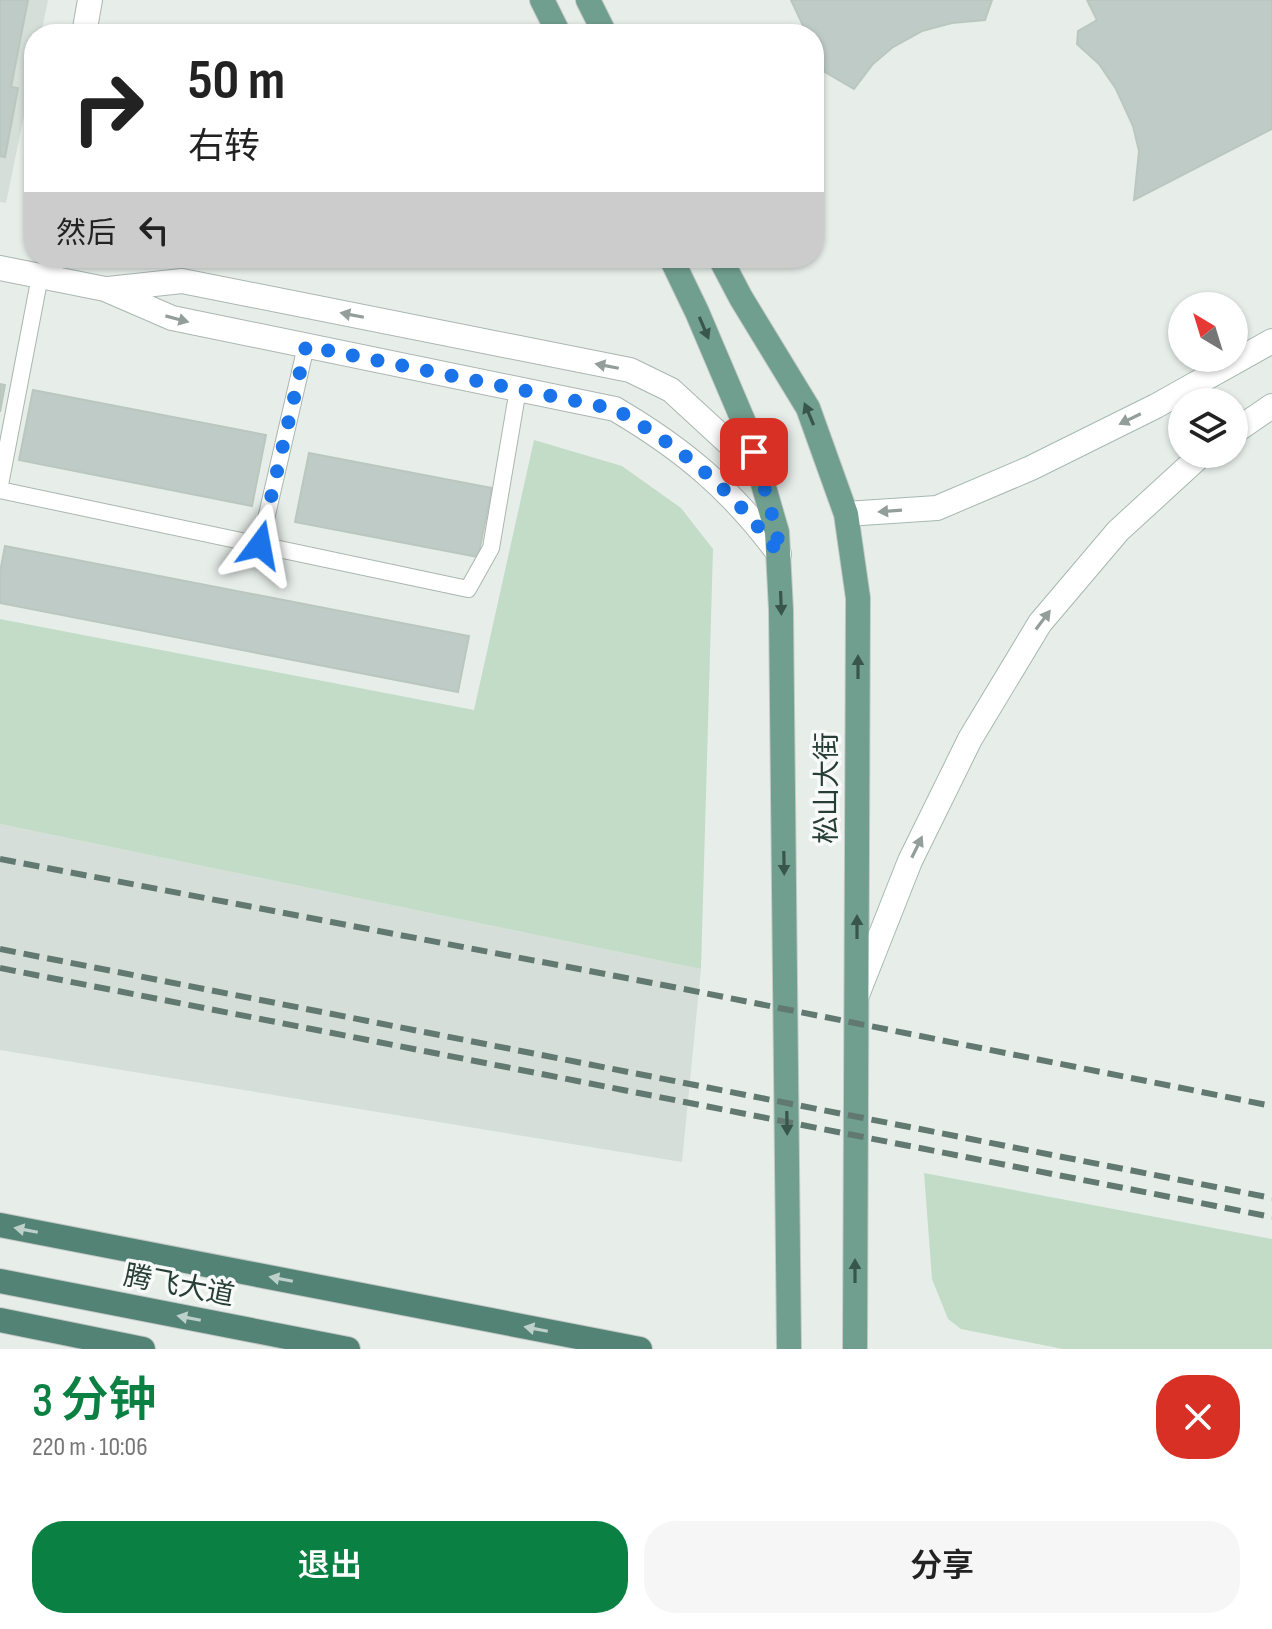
<!DOCTYPE html>
<html lang="zh">
<head>
<meta charset="utf-8">
<style>
  :root { --surface:#fff; --page:#f6f6f6; --text:#222; --muted:#767676; --accent:#0b8043 }
  body { margin:0; font-family:"Sofia Sans Condensed","Noto Sans SC",sans-serif; background:var(--page); color:var(--text); height:100vh; display:flex; flex-direction:column; font-size:30px; white-space:nowrap }
  * { box-sizing:border-box; margin:0 }
  p { font-size:26px; color:var(--muted) }
  .icon { flex:none; width:44px; height:44px; fill:none; stroke:currentColor; stroke-width:2; stroke-linecap:round; stroke-linejoin:round }
  .map { position:relative; height:1349px; overflow:hidden }
  .details { display:flex; flex-direction:column; background:var(--surface); flex:1 }
  .details>* { flex:none }
  .top-card { position:absolute; left:24px; top:24px; width:800px; height:244px; border-radius:32px; box-shadow:0 2px 6px #0004; background:#fff; color:var(--text); overflow:hidden }
  .needle { width:52px; rotate:322deg }
  .controls { position:absolute; left:1168px; top:292px; display:grid; gap:16px }
  .controls a { display:grid; place-items:center; width:80px; height:80px; border-radius:50%; background:var(--surface); box-shadow:0 2px 6px #0004; font-size:40px }
  .pin { position:absolute; display:grid; place-items:center; width:68px; height:68px; color:#fff; margin:-34px; border-radius:16px; box-shadow:0 4px 12px #0006 }
  .me { position:absolute; width:88px; margin:-44px; rotate:13deg; stroke-linejoin:round; filter:drop-shadow(0 0 6px #0008) }
  .turn { display:flex; align-items:center; gap:28px; height:168px; padding:0 32px; font-size:36px }
  .turn .icon { width:104px; height:104px; stroke-width:2.5 }
  .turn b { display:block; font-size:56px; line-height:68px }
  .then { display:flex; align-items:center; height:76px; padding:0 32px; background:#0003; gap:16px; font-size:30px }
  .round { display:grid; place-items:center; flex:none; width:84px; height:84px; border-radius:32px; background:var(--page) }
  .head { display:flex; align-items:center; justify-content:space-between; height:136px; padding:0 32px }
  h1 { font-size:48px; font-weight:600; line-height:60px; color:var(--accent) }
  .cta { display:flex; gap:16px; margin-top:auto; padding:16px 32px }
  .cta a { flex:1; height:92px; border-radius:32px; background:var(--accent); color:#fff; font-size:32px; font-weight:600; line-height:92px; text-align:center }
  .cta a+a { background:var(--page); color:var(--text) }
  .map>svg:first-child { display:block }
  .built { fill:#d5ded9 }
  .green { fill:#c3dcc7 }
  .building { fill:#bfcbc6; stroke:#bac7c0; stroke-width:2 }
  .lines { fill:none; stroke-linecap:round; stroke-linejoin:round }
  .service-casing { stroke:#aab6b0; stroke-width:18 }
  .minor-casing { stroke:#aab6b0; stroke-width:26 }
  .tertiary-casing { stroke:#aab6b0; stroke-width:26 }
  .secondary-casing { stroke:#a6b8b1; stroke-width:26 }
  .primary-casing { stroke:#c3c9c7; stroke-width:26 }
  .trunk-casing { stroke:#c3c9c7; stroke-width:26 }
  .service { stroke:#fff; stroke-width:16 }
  .minor { stroke:#fff; stroke-width:24 }
  .tertiary { stroke:#fff; stroke-width:24 }
  .secondary { stroke:#fff; stroke-width:24 }
  .primary { stroke:#709e8f; stroke-width:24 }
  .trunk { stroke:#538374; stroke-width:24 }
  .rail { stroke:#627971; stroke-width:6; stroke-dasharray:16 8; stroke-linecap:butt }
  .oneway { fill:#939e9a }
  .oneway2 { fill:#39564c }
  .oneway3 { fill:#bed0ca }
  .route { stroke:#1a73e8; stroke-width:14; stroke-dasharray:0 25.2 }
  .labels { text-anchor:middle; dominant-baseline:central; stroke-width:7; stroke-linejoin:round; paint-order:stroke }
  .street-label { font-size:28px; fill:#273e36; stroke:#f7faf9 }
</style>
</head>
<body>
<div class="map">
<svg width="1272" height="1349" viewBox="0 0 1272 1349">
  <rect width="100%" height="100%" fill="#e7eeea"/>
  <path class="built" d="M0,0h48l-7,34h-7v33l-28,136 -6,-1z
    M0,824l701,145 -19,193 -682,-112z"/>
  <path class="green" d="M534,440l88,26 59,42 32,41 -12,420 -701,-145v-205l474,91z
    M924,1173l348,66v110h-209l-102,-20 -13,-10 -16,-40z"/>
  <path class="building" d="M0,0h28l-17,87 7,1 -13,69 -5,-1z
    M791,0h201l-7,20 -33,3 -30,8 -29,16 -20,17 -19,25 -29,-17 -11,-24v-14h-7z
    M1087,0h185v129l-138,71 5,-49 -6,-25 -17,-37 -17,-25 -22,-20 1,-13 19,-11z
    M0,384l5,1 -5,27z
    M33,390l233,45 -14,71 -233,-46z
    M309,453l183,35 -14,69 -183,-35z
    M5,546l464,90 -11,56 -458,-89v-31z"/>
  <g class="lines">
    <defs>
      <path id="service" d="M0,485l40,-209
        M0,490l468,99 23,-41 27,-159
        M260,545l46,-199"/>
      <path id="minor" d="M84,34l6,-34"/>
      <path id="tertiary" d="M0,268l105,21 67,29 443,91c68,40 117,81 164,145
        M108,289l74,-8 448,89 41,20 89,82"/>
      <path id="secondary" d="M1234,432l38,-26
        M846,514l91,-6 94,-40 125,-62 116,-65
        M857,995l53,-134 60,-122 70,-116 78,-92 84,-77"/>
      <path id="primary" d="M542,0l17,34
        M588,0l17,34
        M671,258l26,54 51,120 29,100 4,78 8,739
        M720,258l21,40 67,110 38,106 12,84 -3,751"/>
      <path id="trunk" d="M0,1225l640,124
        M0,1281l348,68
        M0,1320l143,29"/>
    </defs>
    <use href="#service" class="service-casing"/>
    <use href="#minor" class="minor-casing"/>
    <use href="#tertiary" class="tertiary-casing"/>
    <use href="#secondary" class="secondary-casing"/>
    <use href="#primary" class="primary-casing"/>
    <use href="#trunk" class="trunk-casing"/>
    <use href="#service" class="service"/>
    <use href="#minor" class="minor"/>
    <use href="#tertiary" class="tertiary"/>
    <use href="#secondary" class="secondary"/>
    <use href="#primary" class="primary"/>
    <use href="#trunk" class="trunk"/>
    <path class="rail" d="M0,859l684,130 588,117
      M0,949l1272,249
      M0,968l1272,249"/>
  </g>
  <defs><path id="oneway-solid" d="M-6-.8H1V-3.2L6.5 0L1 3.2V.8H-6Z" transform="scale(2)"/></defs>
  <g class="oneway">
    <use href="#oneway-solid" transform="translate(352 315) rotate(-169)"/>
    <use href="#oneway-solid" transform="translate(177 319) rotate(15)"/>
    <use href="#oneway-solid" transform="translate(607 366) rotate(-169)"/>
    <use href="#oneway-solid" transform="translate(1130 419) rotate(154)"/>
    <use href="#oneway-solid" transform="translate(890 511) rotate(176)"/>
    <use href="#oneway-solid" transform="translate(1043 620) rotate(-53)"/>
    <use href="#oneway-solid" transform="translate(917 847) rotate(-64)"/>
  </g>
  <g class="oneway2">
    <use href="#oneway-solid" transform="translate(704 328) rotate(67)"/>
    <use href="#oneway-solid" transform="translate(809 414) rotate(-113)"/>
    <use href="#oneway-solid" transform="translate(781 603) rotate(88)"/>
    <use href="#oneway-solid" transform="translate(858 667) rotate(-90)"/>
    <use href="#oneway-solid" transform="translate(784 863) rotate(89)"/>
    <use href="#oneway-solid" transform="translate(857 927) rotate(-90)"/>
    <use href="#oneway-solid" transform="translate(787 1123) rotate(89)"/>
    <use href="#oneway-solid" transform="translate(855 1271) rotate(-90)"/>
  </g>
  <g class="oneway3">
    <use href="#oneway-solid" transform="translate(26 1230) rotate(-169)"/>
    <use href="#oneway-solid" transform="translate(281 1279) rotate(-169)"/>
    <use href="#oneway-solid" transform="translate(189 1318) rotate(-169)"/>
    <use href="#oneway-solid" transform="translate(536 1329) rotate(-169)"/>
  </g>
  <g class="lines">
    <path class="route" d="M260,545l46,-199 309,63c68,40 118,81 164,145l-2,-22 -23,-80"/>
  </g>
  <g class="labels">
    <g class="street-label">
      <text transform="translate(827 788) rotate(-90)">松山大街</text>
      <text transform="translate(179 1286) rotate(11)">腾飞大道</text>
    </g>
  </g>
</svg>
<div class="controls">
<a><svg class="needle" viewBox="-14 -14 28 28"><path d="M0-13l5 13h-10z" fill="#e53935"/><path d="M0 13l5-13h-10z" fill="#767676"/></svg></a>
<a><svg class="icon" aria-label="layers" viewBox="0 0 24 24"><path d="M12 4l9 5-9 5-9-5zM3 14l9 5 9-5"/></svg></a>
</div>
<div class="pin" style="left:754px;top:452px;background:#d93025"><svg class="icon" aria-label="arrive" viewBox="0 0 24 24"><path d="M6 21V4h12l-3 4 3 4H6"/></svg></div>
<svg class="me" style="left:260px;top:545px" viewBox="-20 -20 40 40"><path d="M0-17L14 15 0 8-14 15z" fill="#1a73e8" stroke="#fff" stroke-width="4"/></svg>
<div class="top-card">
<div class="turn"><svg class="icon" aria-label="right" viewBox="0 0 24 24"><path d="M7 20v-9h11M14 6l5 5-5 5"/></svg><div><b>50 m</b>右转</div></div>
<div class="then">然后<svg class="icon" aria-label="left" viewBox="0 0 24 24"><path d="M17 20v-9H6M10 6l-5 5 5 5"/></svg></div>
</div>
</div>
<section class="details">
<div class="head"><div><h1>3 分钟</h1><p>220 m · 10:06</p></div><a class="round" style="background:#d93025;color:#fff"><svg class="icon" aria-label="close" viewBox="0 0 24 24"><path d="M6 6l12 12M18 6L6 18"/></svg></a></div>
<div class="cta"><a>退出</a><a>分享</a></div>
</section>
</body>
</html>
